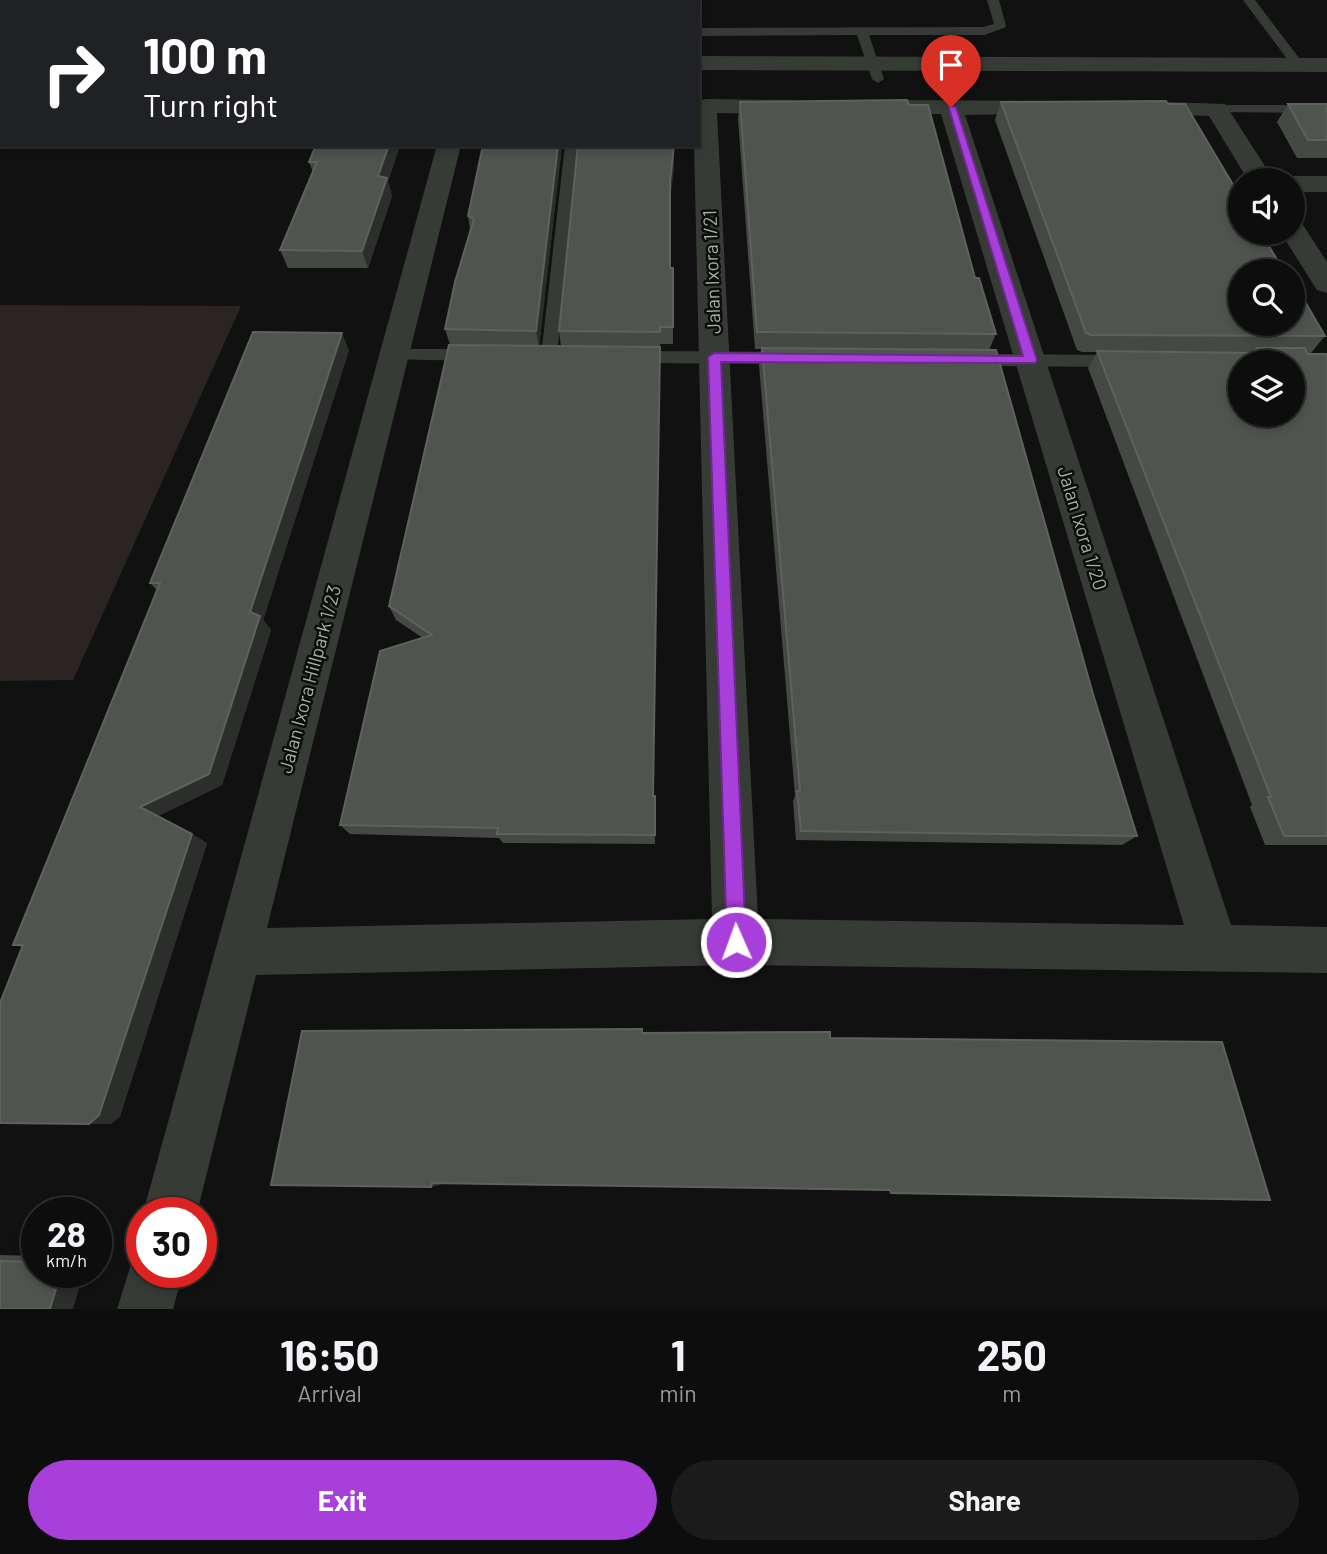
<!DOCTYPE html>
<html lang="en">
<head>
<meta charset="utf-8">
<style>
  :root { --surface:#0c0d0c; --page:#1a1b1a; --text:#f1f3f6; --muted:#9a9c9d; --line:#2c2d2d; --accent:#a83fda }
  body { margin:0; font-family:Barlow,sans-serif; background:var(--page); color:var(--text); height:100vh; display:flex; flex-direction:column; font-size:26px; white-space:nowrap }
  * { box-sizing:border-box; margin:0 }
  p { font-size:23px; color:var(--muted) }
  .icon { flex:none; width:38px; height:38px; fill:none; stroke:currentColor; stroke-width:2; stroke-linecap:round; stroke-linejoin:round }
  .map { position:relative; height:1309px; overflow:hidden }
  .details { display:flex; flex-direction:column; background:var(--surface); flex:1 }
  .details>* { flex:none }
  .top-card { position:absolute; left:0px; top:0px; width:700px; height:147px; box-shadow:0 4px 10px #0003,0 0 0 2px var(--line); background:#202124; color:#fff; overflow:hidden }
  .fabs { position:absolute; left:1228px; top:168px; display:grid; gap:14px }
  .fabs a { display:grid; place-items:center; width:77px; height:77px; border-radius:50%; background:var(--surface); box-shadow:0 4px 10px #0003,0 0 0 2px var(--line); font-size:35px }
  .speed { position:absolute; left:21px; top:1197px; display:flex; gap:14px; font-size:35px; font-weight:700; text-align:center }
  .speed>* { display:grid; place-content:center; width:91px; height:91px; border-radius:50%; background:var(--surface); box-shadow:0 4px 10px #0003,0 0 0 2px var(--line); line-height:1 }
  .speed small { font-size:18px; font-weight:400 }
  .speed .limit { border:10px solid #d22; background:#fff; color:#111 }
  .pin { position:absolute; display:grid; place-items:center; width:60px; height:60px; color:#fff; margin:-72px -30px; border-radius:50% 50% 50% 0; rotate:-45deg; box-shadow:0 0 7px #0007 }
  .pin .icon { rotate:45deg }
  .me { position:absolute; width:77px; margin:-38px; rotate:358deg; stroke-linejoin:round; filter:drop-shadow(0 0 5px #0008) }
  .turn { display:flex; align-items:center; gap:24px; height:147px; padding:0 28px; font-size:32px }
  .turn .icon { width:91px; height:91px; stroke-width:2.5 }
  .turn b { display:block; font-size:49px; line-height:60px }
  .eta { display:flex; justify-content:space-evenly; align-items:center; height:119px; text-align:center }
  .eta b { font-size:42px; font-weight:700; line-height:49px }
  .action { display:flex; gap:14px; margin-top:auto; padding:14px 28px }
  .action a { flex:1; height:80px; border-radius:42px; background:var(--accent); color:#fff; font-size:28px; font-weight:700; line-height:80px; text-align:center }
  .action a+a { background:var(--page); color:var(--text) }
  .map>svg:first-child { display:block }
  .green { fill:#2a2423 }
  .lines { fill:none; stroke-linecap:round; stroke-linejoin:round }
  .service { fill:#373b36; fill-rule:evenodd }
  .minor { fill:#373b36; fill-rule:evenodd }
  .wall { fill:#444944 }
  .shaded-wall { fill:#2b2e2b }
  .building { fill:#4f544e; stroke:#5d625c; stroke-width:2; fill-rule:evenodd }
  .route { fill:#a83fda; stroke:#6d298e; stroke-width:2 }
  .labels { text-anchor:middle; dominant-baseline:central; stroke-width:5; stroke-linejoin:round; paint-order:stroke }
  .street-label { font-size:19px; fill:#a7b0a3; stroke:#0b0c0b }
</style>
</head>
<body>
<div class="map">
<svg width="1327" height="1309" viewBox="0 0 1327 1309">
  <rect width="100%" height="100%" fill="#101110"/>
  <path class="green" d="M0,305l241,1 -168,374 -73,1z"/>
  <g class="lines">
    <path class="service" d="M566,0h12v2h-12z
      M987,0h12l7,26 -2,2 -20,7h-115l15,44 -6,4 -6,-4 -15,-44 -159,1v-8l285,-1 11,-3z
      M1243,0h12l47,62v6h-8z
      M1217,105h110v8l-115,-1 -1,-3z
      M565,145h14l-22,211 -8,6 -8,-6z
      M394,349h79l8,6 -8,6 -85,-2 -2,-4 2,-4z
      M634,351l154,1 8,6 -8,6 -154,-1 -8,-6z
      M970,354l150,1 8,6 -8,6 -150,-1 -8,-6z"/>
    <path class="minor" d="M0,9h2l-2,14z
      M698,56l629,2v14l-629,-2z
      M0,84h2v14h-2z
      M705,99l85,1 8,2 4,5 -4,5 -8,2 -73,-1 41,806 426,6 -243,-811h-63l-8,-2 -4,-5 4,-5 8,-2 175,1 8,2 4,5 -4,5 -96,2 266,810 96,2v46l-591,-8 -480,10 -59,238h-54l294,-1068h24l-194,783 445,-9 -18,-774h4v-44z
      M1137,101l88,3 49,76h-26l-39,-64 -80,-3 -4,-5 4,-5z
      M1293,176h34v16h-34v-12h-10z
      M1293,223l10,2 24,37v31l-10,-3 -36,-57h12z
      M142,1250v22h41l-10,37h-56l18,-57z"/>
  </g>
  <path class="wall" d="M740,102l169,3 87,229 -7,16 104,344 44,142 -15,9 -326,-5 -3,-39 2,-5 -36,-431 2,-16h-6l-17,-230z
    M1001,102l283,169 41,65 -14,17h-4l20,1v491h-62l-15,-38 2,-2 -164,-437 9,-16h-15l-5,-2 -82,-230z
    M1288,104h39v54h-30l-20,-36z
    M316,145h84l-12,36 4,15 -24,72h-80l-8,-18 33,-78 -4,-10z
    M562,145l-23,201h22l-2,-15 115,-163 -4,30v70h3v76h-13l-7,452h2v48l-152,-1 -4,-5 -149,-4 -10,-9 83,-187 -27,-18 -7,-14 61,-261 -5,-16 25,-100 -2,-13z
    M349,350l-86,270 8,10 -49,155 -64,31 49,27 -87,273 -9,8 -89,-177 -9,-2 144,-355 -7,-7z
    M0,1255l37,1v16l-37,37z"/>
  <path class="shaded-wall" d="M389,145h11l-12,36 4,15 -24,72 -6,-17 16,-75z
    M558,145h4l-23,203 -3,-17z
    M674,150v18l-4,32v-18z
    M342,333l7,17 -86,270 8,10 -49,155 -66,32 -16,-10 110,-195z
    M192,834l15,9 -87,273 -9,8h-22z
    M441,1180l-1,5 -9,2 1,-4z
    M61,1272h23l-11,37h-23z"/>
  <path class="building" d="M907,100l2,5h19l47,173h4l17,56 -239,-2 -17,-230z
    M1166,101l2,3h17l56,94v35h20l23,38h-43v53h52v-43l32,55 -234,-1 -5,-2 -85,-231z
    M1288,104h39v36h-19z
    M316,145h73l-11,31 9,2 -25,73 -82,-1 37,-88h-8z
    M483,145h75l-22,186 -91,-2 10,-47 19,-63 -6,-3z
    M578,145h96l-4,37v86h3v59h-13v5l-101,-1z
    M253,332l89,1 -92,279 10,4 -51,158 -69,33 52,27 -93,281 -10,9 -89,-1v-120l23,-58h-10l147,-362h-10z
    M449,345l211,2 -7,449h2v39l-158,-1 1,-6 -158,-3 40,-174 52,-16 -43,-29z
    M762,348l234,2 97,344 44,142 -336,-5 -4,-40h3z
    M1257,348h48l2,6h20v482h-43l-16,-39h3l-174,-446 157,2zM1241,362h52v53h-52z
    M642,1029v4l188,-1v6l392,4 48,158 -379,-7 -1,-3 -458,-7 -1,4 -160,-2 31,-154z
    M0,1261l37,1v10h24l-11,37h-50z"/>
  <path class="route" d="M948,105l8,2 81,253 -2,3 -314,-1 25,580 -3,7 -7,2 -7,-2 -2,-7 -19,-585 6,-4 309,3z"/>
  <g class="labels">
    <g class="street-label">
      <text transform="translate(711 272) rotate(-92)">Jalan Ixora 1/21</text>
      <text transform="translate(1083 528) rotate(73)">Jalan Ixora 1/20</text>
      <text transform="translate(309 679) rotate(-75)">Jalan Ixora Hillpark 1/23</text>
    </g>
  </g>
</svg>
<div class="fabs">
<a><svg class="icon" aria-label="sound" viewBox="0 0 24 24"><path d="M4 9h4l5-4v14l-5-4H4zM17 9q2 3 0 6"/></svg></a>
<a><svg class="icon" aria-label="search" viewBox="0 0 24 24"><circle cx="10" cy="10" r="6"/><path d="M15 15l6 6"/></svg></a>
<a><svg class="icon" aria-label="layers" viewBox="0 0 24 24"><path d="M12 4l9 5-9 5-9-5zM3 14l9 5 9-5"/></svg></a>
</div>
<div class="speed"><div>28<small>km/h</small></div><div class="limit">30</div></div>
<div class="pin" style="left:951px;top:107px;background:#d93025"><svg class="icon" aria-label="arrive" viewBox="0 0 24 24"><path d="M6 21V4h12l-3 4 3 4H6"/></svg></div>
<svg class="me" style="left:736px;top:942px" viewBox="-20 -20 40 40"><circle r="17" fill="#a83fda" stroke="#fff" stroke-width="3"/><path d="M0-11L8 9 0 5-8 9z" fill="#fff"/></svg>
<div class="top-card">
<div class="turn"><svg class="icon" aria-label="right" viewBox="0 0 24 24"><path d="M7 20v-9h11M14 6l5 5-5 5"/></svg><div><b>100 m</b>Turn right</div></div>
</div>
</div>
<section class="details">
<div class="eta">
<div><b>16:50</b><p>Arrival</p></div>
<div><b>1</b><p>min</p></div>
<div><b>250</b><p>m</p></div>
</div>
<div class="action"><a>Exit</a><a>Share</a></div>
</section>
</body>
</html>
